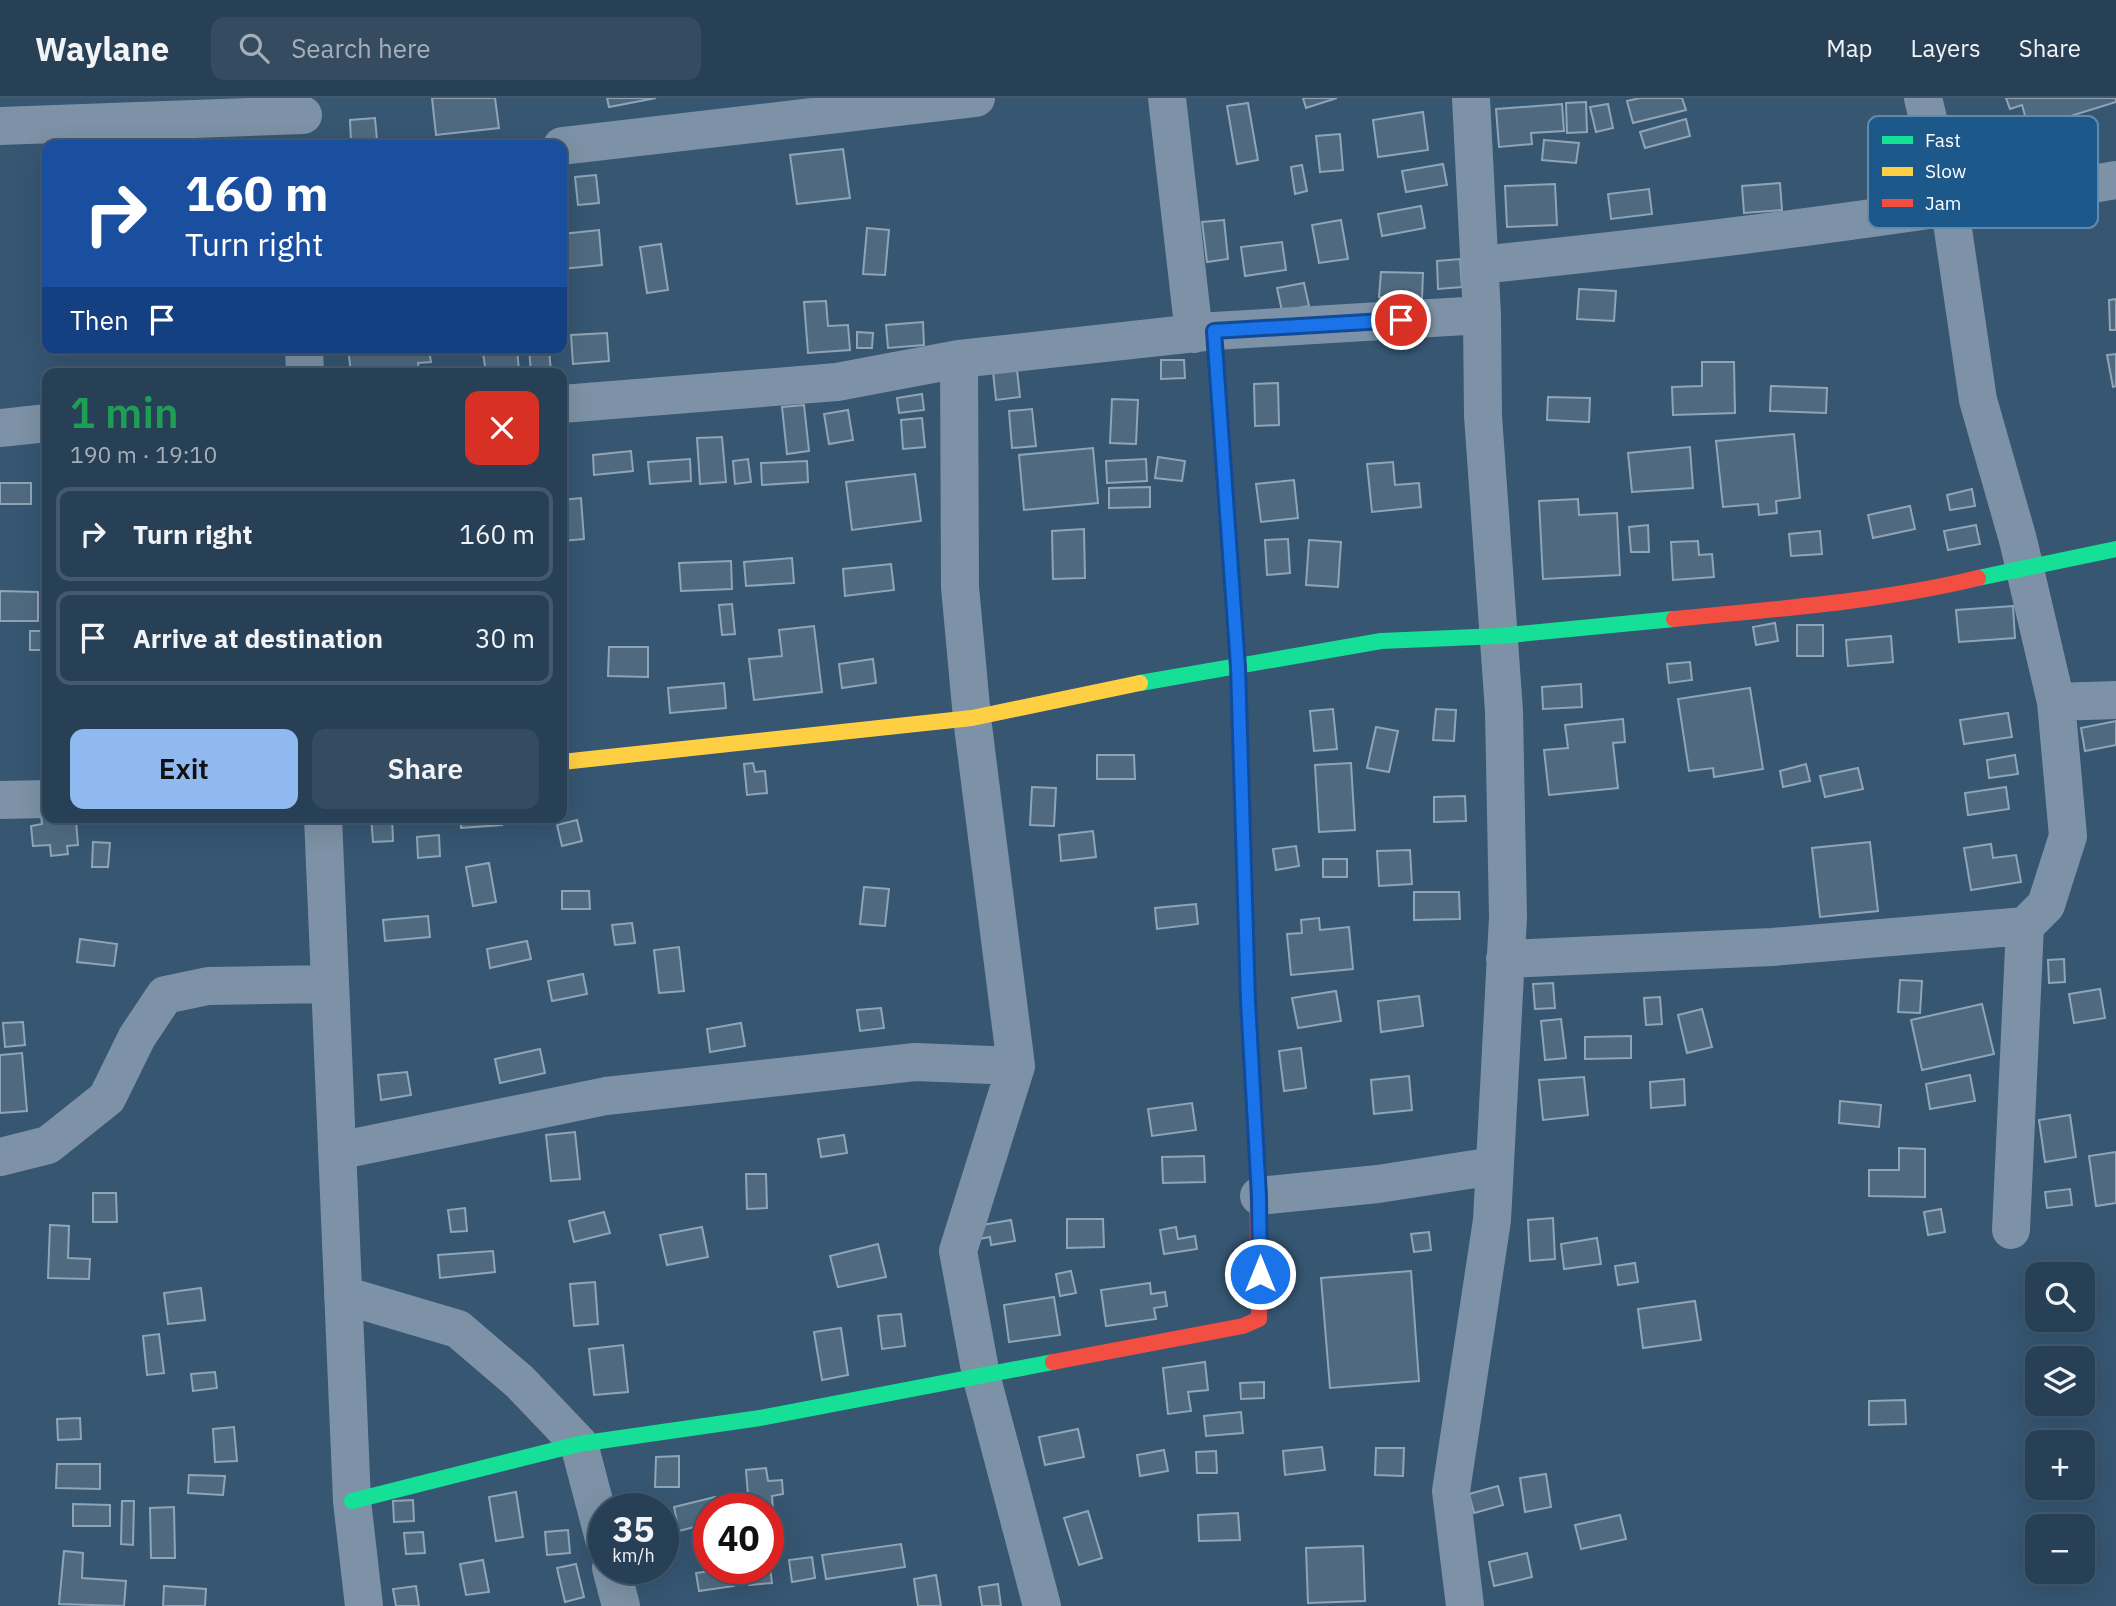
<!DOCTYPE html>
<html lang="en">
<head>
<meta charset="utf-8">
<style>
  :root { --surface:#284056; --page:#344b60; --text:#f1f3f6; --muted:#a5afb9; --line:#44596c; --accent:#90b9f0 }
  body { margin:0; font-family:"IBM Plex Sans",sans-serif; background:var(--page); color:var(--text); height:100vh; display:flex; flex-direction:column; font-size:26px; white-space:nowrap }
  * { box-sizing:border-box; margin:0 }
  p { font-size:23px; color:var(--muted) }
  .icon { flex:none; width:38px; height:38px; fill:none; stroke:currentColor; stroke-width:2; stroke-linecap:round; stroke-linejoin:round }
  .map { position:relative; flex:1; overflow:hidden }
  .panel { position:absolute; left:42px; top:270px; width:525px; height:455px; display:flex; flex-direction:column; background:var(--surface); border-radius:14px; box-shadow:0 7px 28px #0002,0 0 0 2px var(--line) }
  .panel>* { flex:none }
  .top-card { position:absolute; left:42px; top:42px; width:525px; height:214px; border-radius:14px; box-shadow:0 7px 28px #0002,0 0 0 2px var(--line); background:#1a4fa0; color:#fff; overflow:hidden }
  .controls { position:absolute; left:2025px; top:1164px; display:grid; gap:14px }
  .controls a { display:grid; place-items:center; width:70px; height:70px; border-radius:14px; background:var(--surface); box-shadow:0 7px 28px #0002,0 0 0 2px var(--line); font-size:35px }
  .speed { position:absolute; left:588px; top:1395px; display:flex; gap:14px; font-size:35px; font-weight:700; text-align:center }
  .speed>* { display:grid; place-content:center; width:91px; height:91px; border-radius:50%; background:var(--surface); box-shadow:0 7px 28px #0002,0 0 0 2px var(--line); line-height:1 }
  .speed small { font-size:18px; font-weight:400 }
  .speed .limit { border:10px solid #d22; background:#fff; color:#111 }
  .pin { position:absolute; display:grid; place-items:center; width:60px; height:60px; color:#fff; margin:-30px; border:4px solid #fff; border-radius:50%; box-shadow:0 2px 7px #0007 }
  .me { position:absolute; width:77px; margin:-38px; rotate:0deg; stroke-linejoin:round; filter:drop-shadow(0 0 5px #0008) }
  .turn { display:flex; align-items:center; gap:24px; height:147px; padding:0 28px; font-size:32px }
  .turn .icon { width:91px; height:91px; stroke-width:2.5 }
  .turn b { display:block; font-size:49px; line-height:60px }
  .then { display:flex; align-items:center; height:66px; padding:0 28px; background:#0003; gap:14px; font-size:26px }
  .round { display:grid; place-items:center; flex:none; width:74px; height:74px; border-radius:14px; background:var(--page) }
  .summary { display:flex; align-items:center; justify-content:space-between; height:119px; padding:0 28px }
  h1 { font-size:42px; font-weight:600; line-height:52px; color:#1e9e55 }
  .primary-button { display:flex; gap:14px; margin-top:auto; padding:14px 28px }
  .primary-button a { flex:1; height:80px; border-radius:14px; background:var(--accent); color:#111; font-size:28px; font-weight:600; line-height:80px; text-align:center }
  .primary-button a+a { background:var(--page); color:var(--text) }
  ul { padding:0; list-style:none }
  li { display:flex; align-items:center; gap:21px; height:94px; margin:0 14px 10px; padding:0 14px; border:4px solid var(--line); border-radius:14px }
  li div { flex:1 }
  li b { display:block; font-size:26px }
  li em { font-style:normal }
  header { display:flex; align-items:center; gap:42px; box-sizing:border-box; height:98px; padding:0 35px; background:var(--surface); border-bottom:2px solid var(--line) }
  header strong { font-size:33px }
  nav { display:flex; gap:38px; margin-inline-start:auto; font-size:24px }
  .search { width:490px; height:63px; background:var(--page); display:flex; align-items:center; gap:18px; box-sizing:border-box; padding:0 24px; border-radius:14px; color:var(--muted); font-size:26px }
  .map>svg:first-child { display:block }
  .building { fill:#4f6a80; stroke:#91a4b5; stroke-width:2 }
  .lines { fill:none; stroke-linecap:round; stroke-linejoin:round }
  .street { stroke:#7d92a6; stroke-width:38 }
  .fast { stroke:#16e098; stroke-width:16 }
  .slow { stroke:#ffcf43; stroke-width:16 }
  .jam { stroke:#f24e42; stroke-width:16 }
  .route-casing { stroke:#114b97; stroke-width:18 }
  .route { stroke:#1a73e8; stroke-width:12 }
  .key { fill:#1d588a; stroke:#618aad; stroke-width:2 }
  .key-label { font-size:19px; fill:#fff }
</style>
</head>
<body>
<header>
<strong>Waylane</strong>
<div class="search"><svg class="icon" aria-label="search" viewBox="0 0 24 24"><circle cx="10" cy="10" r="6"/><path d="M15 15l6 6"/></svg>Search here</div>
<nav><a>Map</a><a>Layers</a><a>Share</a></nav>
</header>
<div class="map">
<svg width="2116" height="1508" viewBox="0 0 2116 1508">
  <rect width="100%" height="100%" fill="#365672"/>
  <path class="building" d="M432,0h63l4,30 -63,7z
    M607,0h49l-47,9z
    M1303,0h34l-31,10z
    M1640,0h42l4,12 -53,13 -6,-22z
    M2006,0h110v4l-87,27 -7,-24 -12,4z
    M1586,4l1,30 -20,1 -1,-30z
    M1248,5l10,57 -21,4 -10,-58z
    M1562,6l2,27 -33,2 1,11 -33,3 -3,-38z
    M1608,6l5,24 -17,4 -6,-25z
    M1423,14l5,38 -50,7 -5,-37z
    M375,20l2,22 -26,2 -1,-22z
    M1686,21l4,17 -45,12 -5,-16z
    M1340,36l3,36 -23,2 -4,-36z
    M1544,42l35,3 -3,20 -34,-3z
    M843,51l7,49 -53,6 -7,-49z
    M1443,66l4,21 -41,7 -4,-21z
    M1302,67l5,26 -12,3 -4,-27z
    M596,77l3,28 -21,2 -3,-28z
    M1780,85l2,27 -38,3 -2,-27z
    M1555,86l2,41 -50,2 -2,-41z
    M1649,91l3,25 -41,5 -3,-25z
    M1421,108l4,22 -43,8 -4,-22z
    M1224,122l4,39 -21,3 -5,-40z
    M1341,122l7,39 -29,4 -7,-38z
    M867,130l22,2 -4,45 -22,-1z
    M599,132l3,35 -40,4v-35z
    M1282,144l4,28 -41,6 -4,-29z
    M661,146l7,46 -21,3 -7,-46z
    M1460,161l2,28 -24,2 -1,-28z
    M1381,174l42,1 -1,26 -43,-2z
    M1304,185l5,23 -27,5 -5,-23z
    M1579,191l37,2 -2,30 -37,-2z
    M2116,201v31h-6l-1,-30z
    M826,203l2,25 20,-1 2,25 -42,3 -4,-51z
    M923,224l1,23 -36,3 -2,-23z
    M857,234l16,1 -1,15h-15z
    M607,235l2,28 -36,3 -2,-29z
    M348,250h93l-12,2 2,12 -13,1 1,10h-68z
    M529,250h20l2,25h-20z
    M517,251l2,22 -33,2 -3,-20z
    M2116,256v32l-3,1 -6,-32z
    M1161,262h23l1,18 -24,1z
    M1702,264h32l1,51 -62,2 -1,-28 30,-1z
    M1017,272l3,27 -24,3 -3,-28z
    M1278,285l1,42 -24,1 -1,-42z
    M1771,288l56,2 -1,25 -56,-2z
    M922,296l2,16 -25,3 -2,-15z
    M1548,299l42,1 -1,24 -42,-2z
    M1112,301l26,1 -2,44 -26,-1z
    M804,307l5,46 -22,3 -5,-47z
    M1032,311l4,37 -24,2 -3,-37z
    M848,312l5,30 -24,4 -5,-30z
    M922,320l3,29 -22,2 -2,-29z
    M1794,336l6,64 -24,3 1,12 -18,2 -1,-11 -35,3 -7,-66z
    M722,339l4,45 -26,2 -3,-46z
    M1690,349l3,41 -61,4 -4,-39z
    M1093,350l5,55 -74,7 -5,-55z
    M631,353l2,20 -39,4 -1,-20z
    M1158,359l27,4 -3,20 -27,-3z
    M690,361l1,22 -41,3 -2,-22z
    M748,361l3,23 -16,2 -2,-23z
    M1146,361l1,22 -40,2 -1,-22z
    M807,363l1,21 -46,3 -1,-22z
    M1393,364l2,23 24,-2 2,24 -49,5 -5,-48z
    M915,376l6,47 -69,9 -6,-48z
    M1294,382l4,38 -37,4 -5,-38z
    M0,385h31v21h-31z
    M1150,389v20l-41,1v-20z
    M1972,391l3,17 -25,4 -3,-15z
    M581,400l3,41 -22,2v-41z
    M1578,401l1,16 38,-2 3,62 -77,4 -4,-78z
    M1910,408l5,23 -42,9 -5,-23z
    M1648,427l1,27h-18l-2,-25z
    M1976,427l4,19 -32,6 -4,-19z
    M1084,431l1,49 -32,1 -1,-48z
    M1820,433l2,23 -31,2 -2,-22z
    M1288,441l2,34 -23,2 -2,-35z
    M1309,442l32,2 -3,45 -32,-2z
    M1698,443l1,14 13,-1 2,23 -41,3 -2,-38z
    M792,460l2,25 -48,3 -2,-24z
    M731,463l1,28 -51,2 -2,-28z
    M891,466l3,26 -49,6 -2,-27z
    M0,493l38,1v29h-38z
    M732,506l3,30 -13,1 -3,-30z
    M2013,508l2,32 -56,4 -3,-32z
    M1775,525l3,18 -22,4 -3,-18z
    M1797,527h26v31h-26z
    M814,528l8,66 -68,8 -5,-41 33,-3 -3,-26z
    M30,533h17v19h-17z
    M1891,538l2,26 -45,4 -2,-26z
    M609,549h39v30l-40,-1z
    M873,561l3,24 -34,5 -3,-24z
    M1690,564l2,18 -23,3 -2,-19z
    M724,585l2,25 -56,5 -2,-25z
    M1581,586l1,23 -39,2 -1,-22z
    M1750,590l13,81 -49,8 -1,-9 -24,3 -11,-72z
    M1333,611l4,40 -23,2 -4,-40z
    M1436,611l20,1 -2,31 -21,-1z
    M2008,615l4,24 -48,7 -4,-24z
    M1623,621l2,23 -12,1 5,45 -69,7 -5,-45 24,-2 -3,-23z
    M2116,623v24l-31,6 -4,-23z
    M1376,629l22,4 -9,41 -22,-4z
    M1097,657h37l1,24h-38z
    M2015,657l3,19 -29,4 -2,-18z
    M753,665l2,9 10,-1 2,22 -20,2 -3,-31z
    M1351,665l4,67 -36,2 -4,-67z
    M1806,666l4,17 -27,6 -3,-16z
    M1858,670l5,21 -38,8 -5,-21z
    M1032,689l24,1 -2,38 -24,-1z
    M2006,689l3,22 -41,6 -3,-22z
    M1465,698l1,25 -32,1v-25z
    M41,717l19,2v5l16,-1 2,24 -11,1 1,8 -17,2 -1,-11 -17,1 -2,-20 11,-2z
    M371,719h21l1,24 -20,1z
    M461,719h40l1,8 -41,3z
    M577,722l5,21 -20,5 -5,-21z
    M1093,733l3,26 -35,4 -2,-26z
    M439,737l1,21 -22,2 -1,-21z
    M93,744l17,1 -2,24h-16z
    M1870,744l8,69 -58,6 -8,-69z
    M1991,746l2,14 23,-3 5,27 -50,8 -7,-42z
    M1296,748l3,20 -23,4 -3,-21z
    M1410,752l2,34 -33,2 -2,-35z
    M1323,761h24v18h-24z
    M489,765l7,39 -23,4 -7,-39z
    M864,789l25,2 -4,37 -25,-2z
    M562,793h27l1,18h-28z
    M1414,794h45l1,27 -46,1z
    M1196,806l2,20 -41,5 -2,-21z
    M428,818l2,21 -45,4 -2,-21z
    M1319,820l1,12 29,-3 4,42 -62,6 -4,-41 15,-1 -1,-13z
    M632,825l3,20 -20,2 -3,-20z
    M80,841l37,5 -3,22 -37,-4z
    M527,843l4,18 -41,9 -3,-19z
    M679,849l5,44 -25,2 -5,-43z
    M2064,861l1,23 -16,1 -1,-23z
    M583,876l4,20 -35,7 -4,-20z
    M1900,882l22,1 -2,32 -22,-1z
    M1553,885l2,25 -20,1 -2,-25z
    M2100,891l5,29 -31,5 -5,-29z
    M1336,893l5,30 -43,7 -6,-30z
    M1419,898l4,30 -42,6 -3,-31z
    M1660,899l2,27 -16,1 -2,-27z
    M1982,906l12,50 -72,16 -11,-50z
    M881,910l3,20 -24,3 -3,-21z
    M1702,911l10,38 -25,6 -9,-38z
    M1561,921l5,39 -21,2 -4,-39z
    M23,924l2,23 -20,2 -2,-24z
    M741,925l4,23 -35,6 -3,-23z
    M1631,938v22l-46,1v-22z
    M1301,950l5,40 -22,3 -5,-40z
    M540,951l5,24 -45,10 -5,-24z
    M22,955l5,58 -27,2v-58z
    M407,974l4,23 -30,5 -3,-25z
    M1970,977l5,26 -45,8 -4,-25z
    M1409,978l3,34 -38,4 -3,-34z
    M1584,979l4,38 -45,5 -4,-40z
    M1684,981l1,26 -34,3 -1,-26z
    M1840,1003l41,4 -2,22 -40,-4z
    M1192,1005l4,27 -44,6 -4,-27z
    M2070,1017l6,42 -31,5 -6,-42z
    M575,1034l5,47 -29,2 -5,-46z
    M844,1037l3,18 -26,4 -3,-18z
    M1899,1050l26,1v48l-56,-1v-26h30z
    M2116,1054v51l-20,3 -7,-50z
    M1204,1058l1,26 -42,1 -1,-26z
    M746,1076h20l1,34 -20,1z
    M2070,1091l2,16 -25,3 -2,-16z
    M93,1095h23l1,29h-24z
    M465,1110l2,23 -16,1 -3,-22z
    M1941,1111l4,23 -17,3 -4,-23z
    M604,1114l6,21 -36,9 -5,-21z
    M1553,1120l2,41 -25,2 -2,-41z
    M1067,1121h36l1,28 -37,1z
    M1011,1122l4,21 -24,4 -1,-8 -11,2 -3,-13z
    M50,1127l19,1 -1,32 22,1 -1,20 -41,-1z
    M702,1129l6,30 -41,8 -7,-30z
    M1176,1129l2,12 17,-3 2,13 -33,5 -4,-24z
    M1429,1134l2,18 -17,2 -3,-18z
    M1597,1140l4,26 -37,5 -3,-25z
    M878,1146l8,33 -48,10 -8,-31z
    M493,1153l2,21 -55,6 -2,-23z
    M1635,1165l3,19 -20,3 -3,-19z
    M1071,1173l5,22 -16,3 -4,-22z
    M1411,1173l8,110 -89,7 -9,-110z
    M595,1184l3,42 -24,2 -4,-42z
    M1150,1185l1,11 14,-2 2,14 -13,2 2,11 -50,7 -5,-36z
    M201,1190l4,32 -37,4 -4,-31z
    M1054,1199l6,38 -51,7 -5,-37z
    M1695,1203l6,39 -58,8 -5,-39z
    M901,1216l4,32 -23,3 -4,-33z
    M841,1230l7,47 -26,5 -8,-48z
    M159,1236l5,39 -17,2 -4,-39z
    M623,1247l5,47 -34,3 -5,-46z
    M1205,1264l3,28 -20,2 3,19 -23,3 -5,-46z
    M215,1274l2,16 -24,3 -2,-17z
    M1264,1284v16l-23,1 -1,-16z
    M1905,1302l1,24 -37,1v-24z
    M1241,1314l2,21 -37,3 -2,-20z
    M80,1320l1,21 -23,1 -1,-21z
    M234,1329l3,34 -22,1 -2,-33z
    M1078,1331l6,28 -39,8 -6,-28z
    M1322,1349l3,23 -40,5 -2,-24z
    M1376,1350h28l-1,28 -28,-1z
    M1164,1352l4,21 -28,5 -3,-21z
    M1216,1353l1,22h-20l-1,-21z
    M679,1358v31h-24l1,-30z
    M57,1366h43v25l-44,-1z
    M766,1370l2,13 14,-1 1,14 -11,2 1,14 -24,-2 -3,-38z
    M1546,1376l5,33 -26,5 -5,-34z
    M189,1377l36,1 -2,19 -35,-2z
    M1498,1388l5,19 -29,8 -5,-19z
    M516,1394l7,45 -27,4 -7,-44z
    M715,1399l2,11h-8v15l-30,8 -5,-24z
    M413,1402l1,21 -20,1 -1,-21z
    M122,1403h12l-1,44 -12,-1z
    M73,1406l37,1v21h-37z
    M174,1409l1,51h-24l-1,-50z
    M1088,1413l14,47 -23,7 -15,-47z
    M1238,1415l2,27 -41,1 -1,-26z
    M1620,1417l6,24 -45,10 -6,-24z
    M568,1432l2,23 -23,2 -2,-23z
    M423,1434l2,21 -19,1 -2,-21z
    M901,1446l4,23 -79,12 -4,-24z
    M1363,1448l2,55 -57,2 -2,-55z
    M768,1452l4,33 -23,2 -1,-17h20z
    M64,1453l19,2 -1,25 44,3 -2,25 -65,-2z
    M1527,1455l5,24 -38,9 -5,-24z
    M812,1459l3,21 -23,4 -3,-22z
    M483,1462l6,32 -23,3 -6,-31z
    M576,1466l8,33 -19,5 -8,-34z
    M731,1470l3,18 -35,5 -3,-18z
    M936,1477l5,31h-23l-4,-27z
    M998,1486l3,22h-19l-3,-19z
    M164,1488l42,3 -1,17h-42z
    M416,1488l3,20h-23l-3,-17z"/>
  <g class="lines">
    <path class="street" d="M1167,0l27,236
      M1923,0l27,111 28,191 40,140 38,162 12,134 -22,69 -21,21 -14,304
      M0,28l303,-11
      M562,48l414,-48
      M1480,167c213,-22 425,-48 636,-85
      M304,250l1,25
      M959,261l1,228 12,131 44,348 -58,185 23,124 61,231
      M562,306l275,-22 122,-23 255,-28 268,-16
      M0,330l47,-5
      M2056,604l60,-2
      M0,702l47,-1
      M323,719l29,684 12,105
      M1505,861l267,-12 253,-21
      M337,1053l269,-55 309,-34 101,4
      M0,1059l48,-12 59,-47 30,-61 28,-42 43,-9 122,-2
      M1259,1098l119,-12 116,-18
      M343,1197l115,34 62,53 59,62 25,95
      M611,1470l10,38
      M1465,1508l-14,-115 41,-271 16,-303 -4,-206 -21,-295 -1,-101 -11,-217"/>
    <path class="fast" d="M1214,233l24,336 3,85
      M1978,480l138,-29
      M1140,585l241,-42 118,-5 175,-17
      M352,1403l227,-57 181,-26 293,-56"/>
    <path class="slow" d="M1241,654l7,249 9,163
      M562,664l410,-44 168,-35"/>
    <path class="jam" d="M1674,521c101,-10 205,-17 304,-41
      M1053,1264l190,-36 16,-7 -2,-155"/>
  </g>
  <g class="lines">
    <defs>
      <path id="route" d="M1260,1176l-1,-78 -11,-195 -10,-334 -24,-336 187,-11"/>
    </defs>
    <use href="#route" class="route-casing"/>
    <use href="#route" class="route"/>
  </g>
  <rect x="1868" y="18" width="230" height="112" rx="10" class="key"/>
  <rect x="1882" y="38" width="31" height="8" fill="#16e098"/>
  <rect x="1882" y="69" width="31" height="9" fill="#ffcf43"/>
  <rect x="1882" y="101" width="31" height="8" fill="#f24e42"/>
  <g class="key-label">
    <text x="1925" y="49">Fast</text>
    <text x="1925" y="80">Slow</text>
    <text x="1925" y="112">Jam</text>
  </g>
</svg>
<div class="controls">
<a><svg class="icon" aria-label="search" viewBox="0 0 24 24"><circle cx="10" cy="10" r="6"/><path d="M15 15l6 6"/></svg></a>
<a><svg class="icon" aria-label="layers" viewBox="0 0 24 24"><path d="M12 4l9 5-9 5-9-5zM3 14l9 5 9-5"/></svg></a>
<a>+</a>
<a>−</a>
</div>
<div class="speed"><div>35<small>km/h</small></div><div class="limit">40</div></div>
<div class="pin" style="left:1401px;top:222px;background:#d93025"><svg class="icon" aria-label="arrive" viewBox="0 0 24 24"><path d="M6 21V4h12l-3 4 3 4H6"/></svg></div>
<svg class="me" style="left:1260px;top:1176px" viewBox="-20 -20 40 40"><circle r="17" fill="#1a73e8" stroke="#fff" stroke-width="3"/><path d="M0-11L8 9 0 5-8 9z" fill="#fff"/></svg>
<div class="top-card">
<div class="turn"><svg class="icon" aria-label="right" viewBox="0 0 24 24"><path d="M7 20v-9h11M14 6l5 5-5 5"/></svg><div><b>160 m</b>Turn right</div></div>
<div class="then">Then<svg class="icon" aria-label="arrive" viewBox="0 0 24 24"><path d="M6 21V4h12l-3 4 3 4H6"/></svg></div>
</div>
<section class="panel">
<div class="summary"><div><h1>1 min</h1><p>190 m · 19:10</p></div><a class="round" style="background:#d93025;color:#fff"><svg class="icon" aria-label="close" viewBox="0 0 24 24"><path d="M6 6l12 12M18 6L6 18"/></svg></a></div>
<ul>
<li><svg class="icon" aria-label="right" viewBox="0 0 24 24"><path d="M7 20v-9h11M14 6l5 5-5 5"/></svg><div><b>Turn right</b></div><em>160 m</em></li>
<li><svg class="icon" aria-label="arrive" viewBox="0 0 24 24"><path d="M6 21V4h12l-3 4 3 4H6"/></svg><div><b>Arrive at destination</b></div><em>30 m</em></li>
</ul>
<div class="primary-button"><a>Exit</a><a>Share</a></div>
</section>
</div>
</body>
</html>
